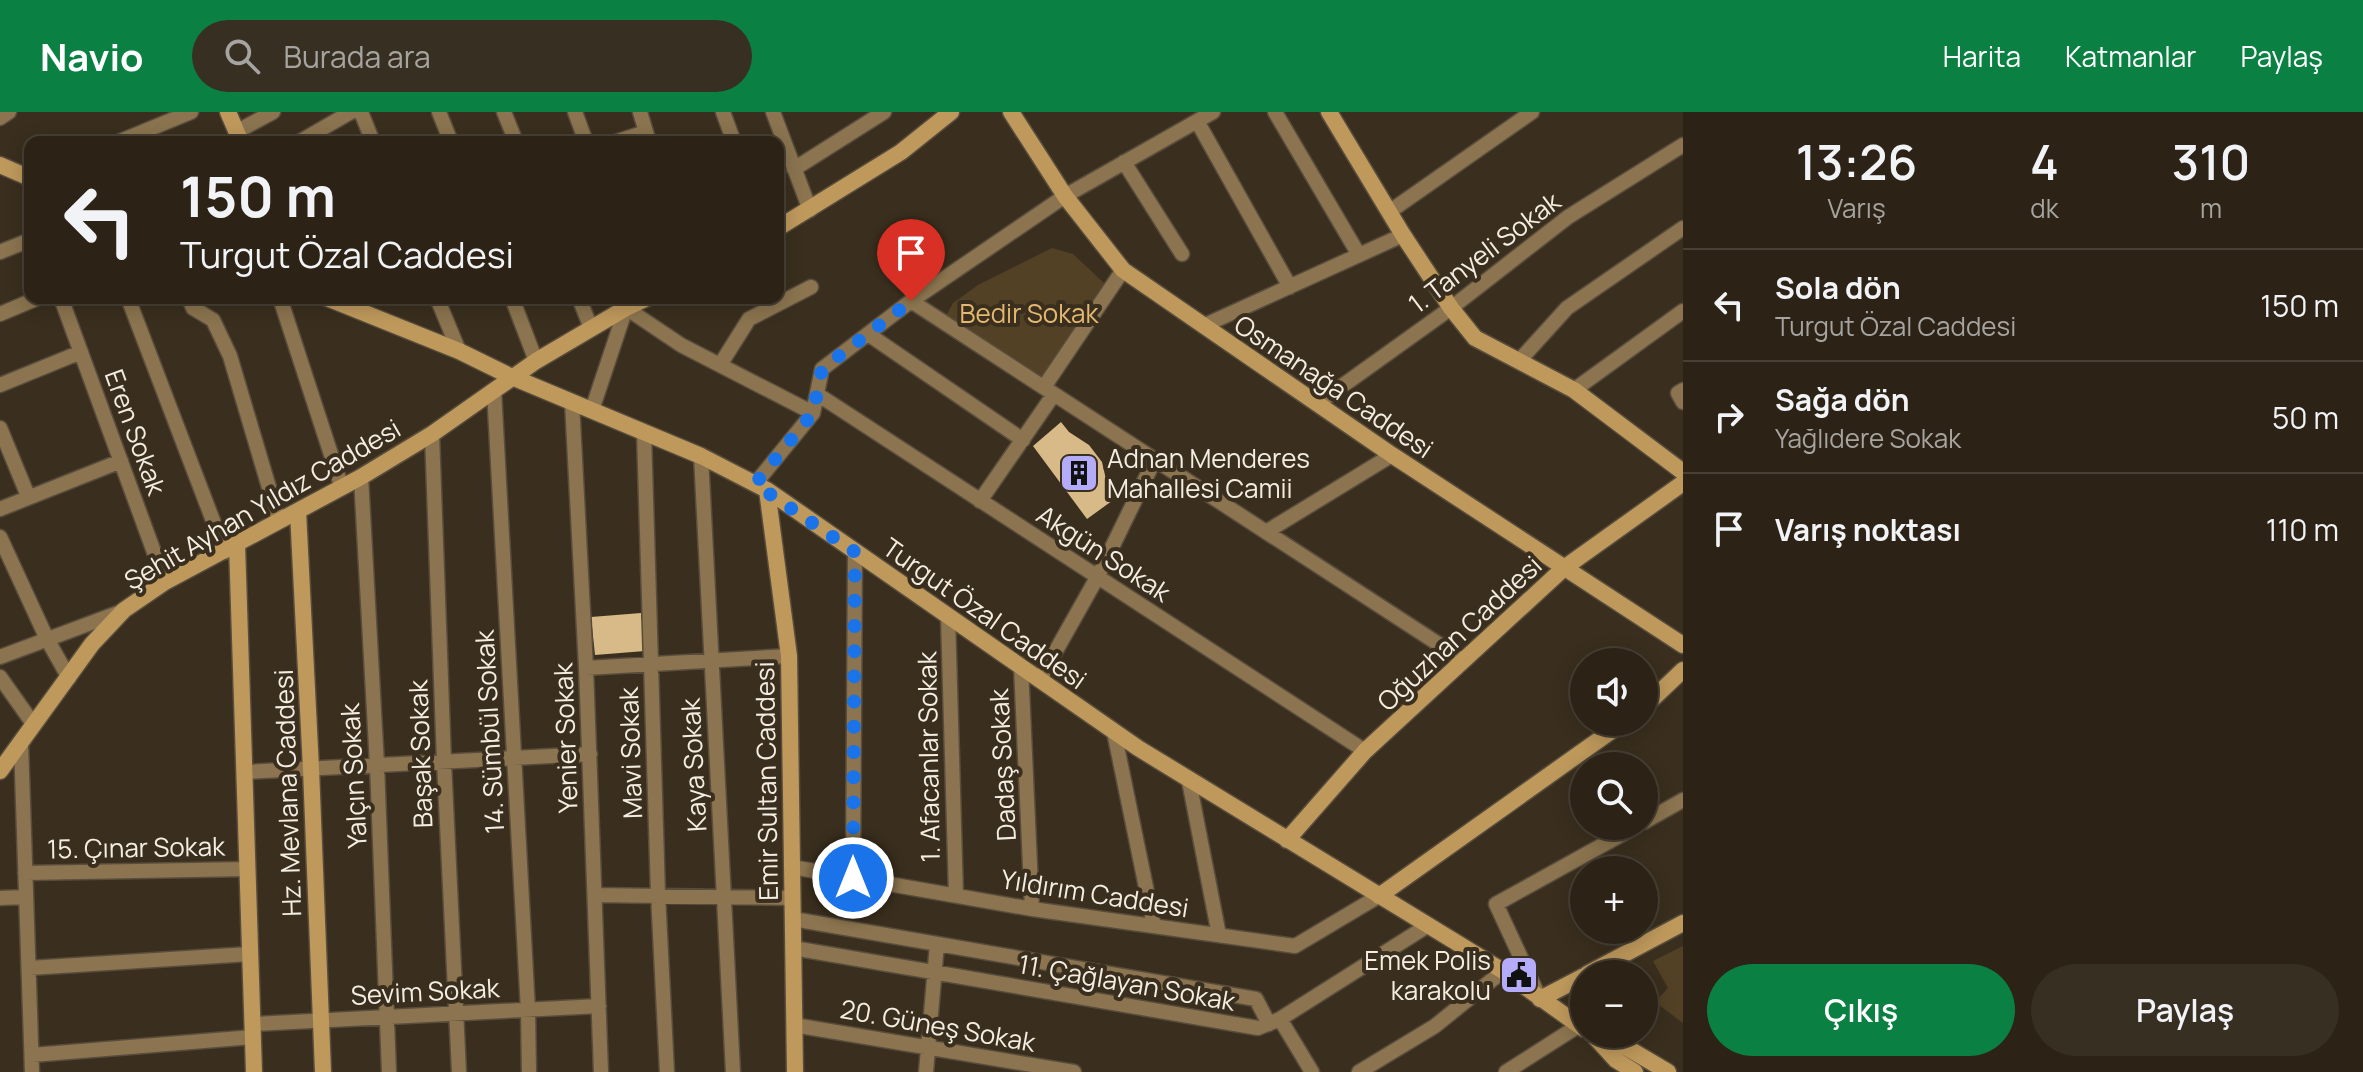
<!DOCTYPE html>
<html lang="tr">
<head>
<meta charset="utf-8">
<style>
  :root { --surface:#2c2316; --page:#382f23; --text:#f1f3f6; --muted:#a6a4a1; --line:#484035; --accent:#0b8043 }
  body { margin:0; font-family:Manrope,sans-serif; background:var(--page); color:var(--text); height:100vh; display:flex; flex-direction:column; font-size:30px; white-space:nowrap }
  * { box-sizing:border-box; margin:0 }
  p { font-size:26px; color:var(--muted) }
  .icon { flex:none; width:44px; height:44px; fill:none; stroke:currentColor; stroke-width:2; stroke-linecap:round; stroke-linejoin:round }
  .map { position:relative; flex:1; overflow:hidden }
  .sheet { display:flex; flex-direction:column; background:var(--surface); width:680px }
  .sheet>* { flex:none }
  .banner { position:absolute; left:24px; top:24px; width:760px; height:168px; border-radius:16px; box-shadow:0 4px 20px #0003,0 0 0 2px var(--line); background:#2c2316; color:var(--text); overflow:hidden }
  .tools { position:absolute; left:1570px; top:536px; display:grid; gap:16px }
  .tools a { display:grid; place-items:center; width:88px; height:88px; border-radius:50%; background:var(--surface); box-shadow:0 4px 20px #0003,0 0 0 2px var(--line); font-size:40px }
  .pin { position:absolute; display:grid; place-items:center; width:68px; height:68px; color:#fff; margin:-82px -34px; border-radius:50% 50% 50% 0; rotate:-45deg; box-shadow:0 0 8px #0007 }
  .pin .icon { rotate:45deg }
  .me { position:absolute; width:88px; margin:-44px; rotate:0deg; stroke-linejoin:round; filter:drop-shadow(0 0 6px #0008) }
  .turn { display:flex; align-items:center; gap:28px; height:168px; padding:0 24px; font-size:36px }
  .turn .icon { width:104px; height:104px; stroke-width:2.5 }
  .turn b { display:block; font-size:56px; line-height:68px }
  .eta { display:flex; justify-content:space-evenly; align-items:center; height:136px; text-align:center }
  .eta b { font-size:48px; font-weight:600; line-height:56px }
  .action { display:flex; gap:16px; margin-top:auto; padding:16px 24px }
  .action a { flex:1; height:92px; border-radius:48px; background:var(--accent); color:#fff; font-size:32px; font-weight:600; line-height:92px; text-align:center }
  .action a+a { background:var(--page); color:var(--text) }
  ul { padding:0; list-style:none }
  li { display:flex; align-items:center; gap:24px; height:112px; padding:0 24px; border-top:2px solid var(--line) }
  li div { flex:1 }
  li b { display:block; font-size:30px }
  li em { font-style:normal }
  header { display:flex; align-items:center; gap:48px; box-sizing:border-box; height:112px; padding:0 40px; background:var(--accent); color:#fff }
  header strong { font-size:38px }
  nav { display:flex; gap:44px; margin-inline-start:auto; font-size:28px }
  .search { width:560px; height:72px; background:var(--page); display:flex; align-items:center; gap:20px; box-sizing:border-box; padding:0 28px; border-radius:44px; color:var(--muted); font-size:30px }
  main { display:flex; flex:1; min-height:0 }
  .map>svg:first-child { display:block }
  .park { fill:#524125 }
  .building { fill:#d8b988 }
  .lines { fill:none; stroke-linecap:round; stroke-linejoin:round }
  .street-casing { stroke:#584d3d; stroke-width:17 }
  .secondary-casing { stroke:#584d3d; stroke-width:19 }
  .street { stroke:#8b744f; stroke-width:14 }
  .secondary { stroke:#bf995c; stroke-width:16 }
  .route { stroke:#1a73e8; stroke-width:14; stroke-dasharray:0 25.2 }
  .labels { text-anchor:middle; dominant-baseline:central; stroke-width:8; stroke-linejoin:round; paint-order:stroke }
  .street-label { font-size:26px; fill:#f4ede2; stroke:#3a2f1e }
  .park-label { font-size:26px; fill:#e4b870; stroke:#3a2f1e }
  .poi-label { font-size:26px; fill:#f4ede2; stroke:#3a2f1e; text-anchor:start }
</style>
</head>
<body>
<header>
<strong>Navio</strong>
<div class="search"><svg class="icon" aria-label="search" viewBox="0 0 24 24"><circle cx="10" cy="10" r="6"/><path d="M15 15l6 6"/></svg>Burada ara</div>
<nav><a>Harita</a><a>Katmanlar</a><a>Paylaş</a></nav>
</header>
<main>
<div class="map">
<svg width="1683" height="960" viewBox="0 0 1683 960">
  <rect width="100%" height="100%" fill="#3a2f1e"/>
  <path class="park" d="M1052,136l21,6 31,29 -63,97 -95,-64 7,-13 25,-18z
    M1683,834v77l-28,-21 13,-14 -15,-27z"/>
  <path class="building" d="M390,186h20v1l-18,5z
    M1061,310l8,10 20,13 13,17 5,22 9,14 -29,21 -54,-73z
    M641,501l4,38 -50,4 -4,-38z"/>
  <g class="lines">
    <defs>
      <path id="street" d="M361,0l12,30
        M439,0l12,30
        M504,0l12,30
        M575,0l11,30
        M640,0l9,30
        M723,0l11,30
        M773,0l37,98
        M1275,0l84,143
        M0,6l9,-6
        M1197,9l93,166
        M236,20l37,-20
        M118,30l73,-30
        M299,30l52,-30
        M615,30l31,-10
        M1124,50l58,92
        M794,57l90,-57
        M1389,100l143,-100
        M0,140l30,-12
        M61,186l104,284
        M128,186l97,254
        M189,186l4,10 20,12 17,36 49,165
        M280,186l62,190
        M437,186l22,53
        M512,186l24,63
        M579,186l12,30
        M621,186l5,10 55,37 132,68
        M911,189l552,359
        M0,202l38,-16
        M1203,214l200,-91
        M868,222l155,106
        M1519,249l48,-53 116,-80
        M720,253l29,-46 62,-32
        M0,273l81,-33
        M1044,275l79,-117
        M494,278l34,620 1,62
        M1574,278l109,-79
        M1683,278l-5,3 5,9
        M817,282l548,357
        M572,290l14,266 15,404
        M1317,292l134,-96 117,-91 115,-72
        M592,298l34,-102
        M0,316l28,68
        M644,321l14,461 9,178
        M432,322l12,328 15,310
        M701,344l32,616
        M361,365l16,288 12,307
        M755,372l58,-71 9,-44 89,-68 154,-105 148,-84
        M980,389l74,-107
        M0,397l121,-48
        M1266,420l126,-77
        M0,425l47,102 22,39
        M948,505l8,278
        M0,545l123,-46
        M1021,555l11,242
        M586,556l203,-12
        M0,565l34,48
        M1040,567l58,-103 57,-117
        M1114,620l40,194
        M21,631l11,329
        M245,660l345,-18
        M1189,669l30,154
        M1644,710l39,-22
        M792,755l240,42 263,37 84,-50
        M25,761l223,-4
        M853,766l2,-326
        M595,783l198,3
        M0,786l26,-1
        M793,807l463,80 13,25
        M793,836l465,80 22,-9 147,-93
        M29,856l221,-14
        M1540,887l-44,-95 141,-78
        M1280,907l32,53
        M253,912l346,-18
        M794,913l280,47
        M32,943l221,-18
        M926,960l11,-128
        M1359,960l76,-46 68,-55
        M1506,960l72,-46"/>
      <path id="secondary" d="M228,0l13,30
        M1011,0l54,84 58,74 269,185 291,190
        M1329,0l74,123 48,73 24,30 99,52 109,82
        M0,53l30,13
        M778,116l123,-76 50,-40
        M327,186l132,53 53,26 189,79 66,34 371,258 365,223 81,58
        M767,378l22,166 6,416
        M298,399l13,258 12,303
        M237,432l17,528
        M1644,595l39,-37
        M0,659l92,-127 32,-34 41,-28 196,-105 71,-43 104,-73 90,-53 21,-10
        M1287,728l78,-89 199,-183 119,-85
        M1379,784l245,-174
        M1587,862l96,-51
        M1540,887l44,-23
        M1592,922l32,12 44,26
        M1595,925l21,23 19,12"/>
    </defs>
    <use href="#street" class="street-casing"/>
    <use href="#secondary" class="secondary-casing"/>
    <use href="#street" class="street"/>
    <use href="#secondary" class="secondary"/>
  </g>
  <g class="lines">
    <path class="route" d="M853,766l2,-326 -100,-68 58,-71 9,-44 89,-68"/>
  </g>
  <defs>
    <symbol id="building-square" viewBox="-11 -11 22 22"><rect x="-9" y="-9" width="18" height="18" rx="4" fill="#b4acf9" stroke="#3a2f1e"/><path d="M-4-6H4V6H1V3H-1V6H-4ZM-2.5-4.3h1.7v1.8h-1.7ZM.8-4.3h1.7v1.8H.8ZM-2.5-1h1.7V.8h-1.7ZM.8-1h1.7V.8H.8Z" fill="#111"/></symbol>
    <symbol id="civic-square" viewBox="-11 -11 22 22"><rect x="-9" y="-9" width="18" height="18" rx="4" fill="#b4acf9" stroke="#3a2f1e"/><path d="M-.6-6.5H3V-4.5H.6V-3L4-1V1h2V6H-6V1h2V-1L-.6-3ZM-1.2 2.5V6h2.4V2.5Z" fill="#111"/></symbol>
  </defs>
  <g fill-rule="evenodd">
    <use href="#building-square" x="1057" y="339" width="44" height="44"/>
    <use href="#civic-square" x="1497" y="841" width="44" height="44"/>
  </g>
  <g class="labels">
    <g class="street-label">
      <text transform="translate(1484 140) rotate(-37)">1. Tanyeli Sokak</text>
      <text transform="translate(1334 274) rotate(34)">Osmanağa Caddesi</text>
      <text transform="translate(136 320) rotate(70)">Eren Sokak</text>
      <text transform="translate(262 392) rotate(-30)">Şehit Ayhan Yıldız Caddesi</text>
      <text transform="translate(1104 441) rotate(33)">Akgün Sokak</text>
      <text transform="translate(985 501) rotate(35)">Turgut Özal Caddesi</text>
      <text transform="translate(1459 521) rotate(-43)">Oğuzhan Caddesi</text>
      <text transform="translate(489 620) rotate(-93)">14. Sümbül Sokak</text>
      <text transform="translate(565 626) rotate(-92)">Yenier Sokak</text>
      <text transform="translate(630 641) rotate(-92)">Mavi Sokak</text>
      <text transform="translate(420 642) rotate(-92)">Başak Sokak</text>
      <text transform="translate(928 645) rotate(-91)">1. Afacanlar Sokak</text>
      <text transform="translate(693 653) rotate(-93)">Kaya Sokak</text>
      <text transform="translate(1002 653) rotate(-93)">Dadaş Sokak</text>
      <text transform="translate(353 664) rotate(-93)">Yalçın Sokak</text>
      <text transform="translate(766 669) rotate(-91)">Emir Sultan Caddesi</text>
      <text transform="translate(287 681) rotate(-92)">Hz. Mevlana Caddesi</text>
      <text transform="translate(136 735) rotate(-1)">15. Çınar Sokak</text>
      <text transform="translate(1095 781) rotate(9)">Yıldırım Caddesi</text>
      <text transform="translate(1127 870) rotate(10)">11. Çağlayan Sokak</text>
      <text transform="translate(425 879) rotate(-3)">Sevim Sokak</text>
      <text transform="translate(938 913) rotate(10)">20. Güneş Sokak</text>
    </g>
    <g class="park-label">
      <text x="1029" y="201">Bedir Sokak</text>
    </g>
    <g class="poi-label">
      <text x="1107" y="346">Adnan Menderes<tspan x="1107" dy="30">Mahallesi Camii</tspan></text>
      <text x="1491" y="848" text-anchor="end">Emek Polis<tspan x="1491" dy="30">karakolu</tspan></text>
    </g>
  </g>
</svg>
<div class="tools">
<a><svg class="icon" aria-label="sound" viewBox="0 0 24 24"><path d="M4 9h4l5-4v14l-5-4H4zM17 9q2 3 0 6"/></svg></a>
<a><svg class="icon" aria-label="search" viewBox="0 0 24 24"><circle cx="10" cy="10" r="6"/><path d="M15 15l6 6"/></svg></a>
<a>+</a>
<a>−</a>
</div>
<div class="pin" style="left:911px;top:189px;background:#d93025"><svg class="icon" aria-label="arrive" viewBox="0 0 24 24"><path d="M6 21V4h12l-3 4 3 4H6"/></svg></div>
<svg class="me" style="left:853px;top:766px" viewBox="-20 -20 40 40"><circle r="17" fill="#1a73e8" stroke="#fff" stroke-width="3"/><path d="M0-11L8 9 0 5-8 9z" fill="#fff"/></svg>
<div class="banner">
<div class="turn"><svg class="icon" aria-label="left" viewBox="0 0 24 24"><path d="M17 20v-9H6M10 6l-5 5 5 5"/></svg><div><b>150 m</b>Turgut Özal Caddesi</div></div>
</div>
</div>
<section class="sheet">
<div class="eta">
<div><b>13:26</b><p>Varış</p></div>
<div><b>4</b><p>dk</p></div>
<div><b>310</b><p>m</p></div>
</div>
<ul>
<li><svg class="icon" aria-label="left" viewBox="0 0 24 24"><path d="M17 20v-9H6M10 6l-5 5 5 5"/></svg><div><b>Sola dön</b><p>Turgut Özal Caddesi</p></div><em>150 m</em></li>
<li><svg class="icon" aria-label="right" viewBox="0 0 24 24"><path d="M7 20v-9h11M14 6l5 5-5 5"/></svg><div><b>Sağa dön</b><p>Yağlıdere Sokak</p></div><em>50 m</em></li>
<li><svg class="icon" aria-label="arrive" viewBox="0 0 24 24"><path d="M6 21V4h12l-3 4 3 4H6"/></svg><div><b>Varış noktası</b></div><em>110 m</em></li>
</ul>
<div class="action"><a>Çıkış</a><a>Paylaş</a></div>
</section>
</main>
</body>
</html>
